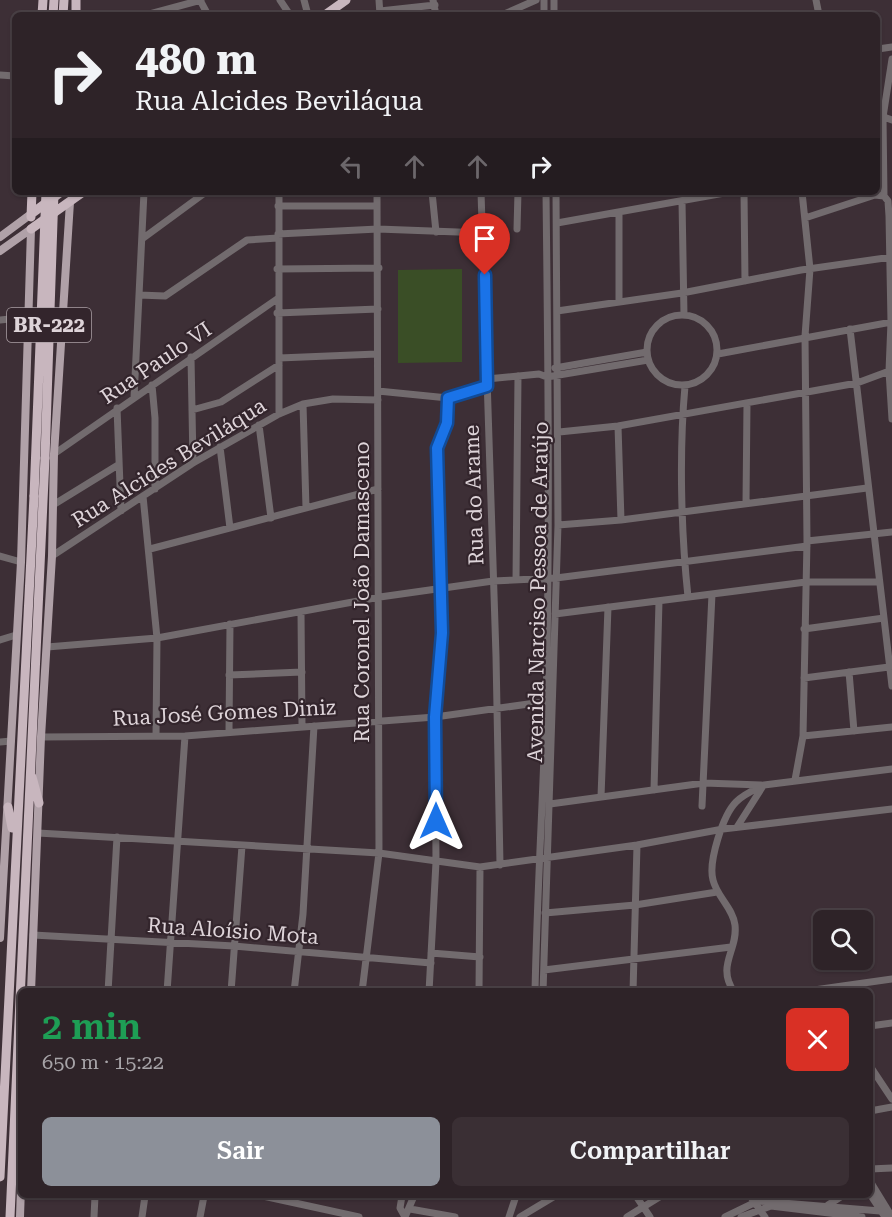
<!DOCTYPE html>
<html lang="pt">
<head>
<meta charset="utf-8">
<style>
  :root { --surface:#2e2328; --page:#3a2f34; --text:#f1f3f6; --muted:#a7a4a8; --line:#494045; --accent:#8c9099 }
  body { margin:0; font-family:"Roboto Serif",serif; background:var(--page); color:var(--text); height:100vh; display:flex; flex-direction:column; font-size:22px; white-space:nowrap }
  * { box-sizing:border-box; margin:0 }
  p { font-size:20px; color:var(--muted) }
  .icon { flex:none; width:33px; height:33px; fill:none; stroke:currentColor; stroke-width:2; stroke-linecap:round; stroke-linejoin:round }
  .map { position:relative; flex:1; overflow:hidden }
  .panel { position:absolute; left:18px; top:988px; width:855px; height:210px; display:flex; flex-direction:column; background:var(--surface); border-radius:9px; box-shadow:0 2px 4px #0004,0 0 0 2px var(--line) }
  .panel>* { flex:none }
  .top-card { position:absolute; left:12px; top:12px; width:868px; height:183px; border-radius:9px; box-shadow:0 2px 4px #0004,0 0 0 2px var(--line); background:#2e2328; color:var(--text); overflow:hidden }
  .fabs { position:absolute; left:813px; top:910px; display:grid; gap:12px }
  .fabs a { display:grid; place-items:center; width:60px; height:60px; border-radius:9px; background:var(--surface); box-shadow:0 2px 4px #0004,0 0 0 2px var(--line); font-size:30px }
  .pin { position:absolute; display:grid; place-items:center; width:51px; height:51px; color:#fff; margin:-62px -26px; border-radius:50% 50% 50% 0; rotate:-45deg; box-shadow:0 0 6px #0007 }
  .pin .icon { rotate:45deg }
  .me { position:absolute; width:66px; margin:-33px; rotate:0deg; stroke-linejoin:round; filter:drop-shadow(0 0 4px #0008) }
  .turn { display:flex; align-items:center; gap:21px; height:126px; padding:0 24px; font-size:27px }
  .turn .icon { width:78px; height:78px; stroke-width:2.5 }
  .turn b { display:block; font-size:42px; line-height:51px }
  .lanes { display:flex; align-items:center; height:57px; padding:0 24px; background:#0003; justify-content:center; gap:30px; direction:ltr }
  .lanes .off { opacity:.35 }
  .round { display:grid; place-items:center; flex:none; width:63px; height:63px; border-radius:9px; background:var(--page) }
  .head { display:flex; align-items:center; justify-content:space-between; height:102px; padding:0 24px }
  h1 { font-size:36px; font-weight:600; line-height:45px; color:#1e9e55 }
  .action { display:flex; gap:12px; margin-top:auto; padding:12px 24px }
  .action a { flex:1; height:69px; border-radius:9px; background:var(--accent); color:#fff; font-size:24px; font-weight:600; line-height:69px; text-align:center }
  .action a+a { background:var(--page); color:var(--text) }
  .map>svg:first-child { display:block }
  .green { fill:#3a4e26 }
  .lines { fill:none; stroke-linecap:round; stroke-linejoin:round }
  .minor { stroke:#726b6e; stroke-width:7 }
  .major { stroke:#b0a1a8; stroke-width:8 }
  .highway { stroke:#c8b6be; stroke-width:9 }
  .highway-bridge { stroke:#c8b6be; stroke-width:9 }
  .route-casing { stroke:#114b97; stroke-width:15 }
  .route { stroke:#1a73e8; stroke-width:10 }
  .labels { text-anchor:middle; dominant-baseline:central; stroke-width:4.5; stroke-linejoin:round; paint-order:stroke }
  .shield { fill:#33252c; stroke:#aba0a5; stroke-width:1.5 }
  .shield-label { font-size:20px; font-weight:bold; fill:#ded4d9 }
  .street-label { font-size:21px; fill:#ded4d9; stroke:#33252c }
</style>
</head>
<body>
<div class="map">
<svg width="892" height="1217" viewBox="0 0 892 1217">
  <rect width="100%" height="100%" fill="#3d2f36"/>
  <path class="green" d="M462,269v93l-64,1v-93z"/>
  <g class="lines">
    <path class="minor" d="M200,0l8,15
      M280,0l10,15
      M304,0l4,15
      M379,0l1,15
      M433,0l3,15
      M544,0v15
      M554,0v15
      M816,0l3,15
      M380,11l55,-6
      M146,15l55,-15
      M502,15l34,-15
      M878,49l14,-2
      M892,59l-9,58 1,79 4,5 1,15 2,106 -2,49 3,48
      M0,75l15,1
      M878,115l14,5
      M279,192v222
      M432,192l4,40
      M481,192l15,464 4,209
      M744,192l1,89
      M682,201l2,114
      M278,206h99
      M805,218l70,-23 9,1
      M557,223l173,-31
      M517,229l1,-37
      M278,234l100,-5 106,4
      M142,239l64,-47
      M277,269l102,-1
      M139,295l26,1 82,-56 31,-2
      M619,301v-88
      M557,311l125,-18 119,-23 91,-13
      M277,313l101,-4
      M647 350a35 35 0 1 1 70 0a35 35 0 1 1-70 0Z
      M0,320l29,-3
      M850,329l42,357
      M718,354l174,-32
      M191,357l2,106
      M279,358l98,-4
      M555,368l92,-16
      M487,379l52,-5 8,3 101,-17
      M152,385l3,33v71
      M685,386c-6,66 -4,145 3,211
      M378,391l70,7 39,-12
      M134,398l10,-206
      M303,404l3,104
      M117,408l4,103
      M192,410l29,-8 58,-37
      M259,425l12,93
      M618,426l3,94
      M559,432l59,-6 239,-43 35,-13
      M220,447l10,81
      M54,454l223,-155
      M143,496l14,142 -1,98
      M746,503l1,-100
      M53,505l65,-40
      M558,525l63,-5 246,-32
      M807,541l85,-9
      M150,549l228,-60
      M0,556l21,6
      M52,556l141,-93 86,-49 24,-10 30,-5 45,1
      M516,580l2,-204
      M301,612l1,114
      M555,614l251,-32h73
      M804,629l80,-11
      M0,640l16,-5
      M47,647l110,-9 223,-41 113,-16 63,-3 251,-32
      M849,672l5,59
      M229,675l73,-3
      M804,678l85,-11
      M229,731l1,-107
      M803,736l89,-9
      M41,737l144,-1 250,-19 115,-16
      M0,742l11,-1
      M795,780l8,-44 4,-195 -2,-205 5,-67 -8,-77
      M654,790l5,-189
      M601,797l7,-190
      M550,804l154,-21 57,2
      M702,806l10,-212
      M737,827l26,-41
      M38,833l341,20 101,14 157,-22 86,-16 169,-20
      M545,913l90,-8 82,-13
      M33,935l201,11 197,17
      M431,953l49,4
      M544,970l187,-23
      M108,992l9,-155
      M167,992l18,-256
      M231,992l11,-146
      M294,992l9,-78 11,-188
      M362,992l17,-139 -2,-661
      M429,992l7,-130 -1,-145 7,-84 -5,-185 10,-25 1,-25
      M479,992l1,-125
      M535,992c2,-97 8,-194 11,-291 4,-170 2,-339 0,-509
      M543,992l15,-467 -2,-333
      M633,992l4,-147
      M734,992c-18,-27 4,-41 1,-67 -2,-17 -18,-28 -22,-45 -5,-18 10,-65 23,-78 8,-8 18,-12 28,-17l128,-16
      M800,992l92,-13
      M870,1026l22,-3
      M870,1066l22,33
      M870,1111l22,-4
      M870,1169l22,-1
      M870,1181l22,36
      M870,1194l15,23
      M263,1196l96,21
      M402,1196l-2,12 5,9
      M636,1196l14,21
      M750,1196l15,21
      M828,1205l14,-9
      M410,1209l45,8
      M94,1217l1,-21
      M142,1217l3,-21
      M200,1217l4,-21
      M405,1217l9,-21
      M509,1217l7,-21
      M520,1217l35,-21
      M627,1217l34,-21
      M725,1217l33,-16 122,10 6,-4
      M741,1217l30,-11 91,11"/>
    <path class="major" d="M0,237l31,-23
      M0,251l31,-22
      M0,938l21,-376 10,-333
      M31,992l10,-255 11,-181 2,-102 16,-252
      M20,1217l1,-30"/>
    <path class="highway" d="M42,15l1,-15
      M53,15l1,-15
      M63,15l1,-15
      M76,15v-15
      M325,15l21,-15
      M31,214l30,-22
      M31,217l1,-25
      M31,229l52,-37
      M32,777l7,26
      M8,807l4,21
      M0,1177l34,-681
      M10,1217l35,-759"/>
    <path class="highway-bridge" d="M45,458l9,-266
      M34,496l12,-304"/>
  </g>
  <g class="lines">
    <defs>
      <path id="route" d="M436,821l-1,-104 7,-84 -5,-185 10,-25 1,-25 39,-12 -2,-111"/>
    </defs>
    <use href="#route" class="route-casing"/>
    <use href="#route" class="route"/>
  </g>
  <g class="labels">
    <rect class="shield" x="7" y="308" width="84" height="34" rx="4.5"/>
    <g class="shield-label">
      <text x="49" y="325">BR-222</text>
    </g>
    <g class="street-label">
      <text transform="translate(156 363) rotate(-34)">Rua Paulo VI</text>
      <text transform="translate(169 463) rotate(-32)">Rua Alcides Beviláqua</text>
      <text transform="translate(474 495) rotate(-92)">Rua do Arame</text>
      <text transform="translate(362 592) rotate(-90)">Rua Coronel João Damasceno</text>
      <text transform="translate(538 592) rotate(-89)">Avenida Narciso Pessoa de Araújo</text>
      <text transform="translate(224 713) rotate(-3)">Rua José Gomes Diniz</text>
      <text transform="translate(233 931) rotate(4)">Rua Aloísio Mota</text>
    </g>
  </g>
</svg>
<div class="fabs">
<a><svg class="icon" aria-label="search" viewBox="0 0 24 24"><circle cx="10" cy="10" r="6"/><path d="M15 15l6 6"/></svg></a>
</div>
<div class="pin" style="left:485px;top:275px;background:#d93025"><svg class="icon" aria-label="arrive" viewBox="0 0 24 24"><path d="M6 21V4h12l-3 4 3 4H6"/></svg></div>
<svg class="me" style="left:436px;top:821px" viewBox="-20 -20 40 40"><path d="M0-17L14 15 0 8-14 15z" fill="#1a73e8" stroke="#fff" stroke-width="4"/></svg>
<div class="top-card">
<div class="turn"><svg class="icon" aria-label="right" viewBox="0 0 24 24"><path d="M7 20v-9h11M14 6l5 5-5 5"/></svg><div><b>480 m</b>Rua Alcides Beviláqua</div></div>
<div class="lanes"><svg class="icon off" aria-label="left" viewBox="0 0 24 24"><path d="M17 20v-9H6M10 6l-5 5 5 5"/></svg><svg class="icon off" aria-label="ahead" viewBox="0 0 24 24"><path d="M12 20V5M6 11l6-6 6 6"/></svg><svg class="icon off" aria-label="ahead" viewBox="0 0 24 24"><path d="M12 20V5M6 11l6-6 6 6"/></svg><svg class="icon" aria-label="right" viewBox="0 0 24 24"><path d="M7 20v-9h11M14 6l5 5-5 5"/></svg></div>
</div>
<section class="panel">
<div class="head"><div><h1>2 min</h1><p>650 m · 15:22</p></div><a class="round" style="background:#d93025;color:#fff"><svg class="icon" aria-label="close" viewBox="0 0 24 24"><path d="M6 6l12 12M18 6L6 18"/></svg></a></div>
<div class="action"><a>Sair</a><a>Compartilhar</a></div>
</section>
</div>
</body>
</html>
